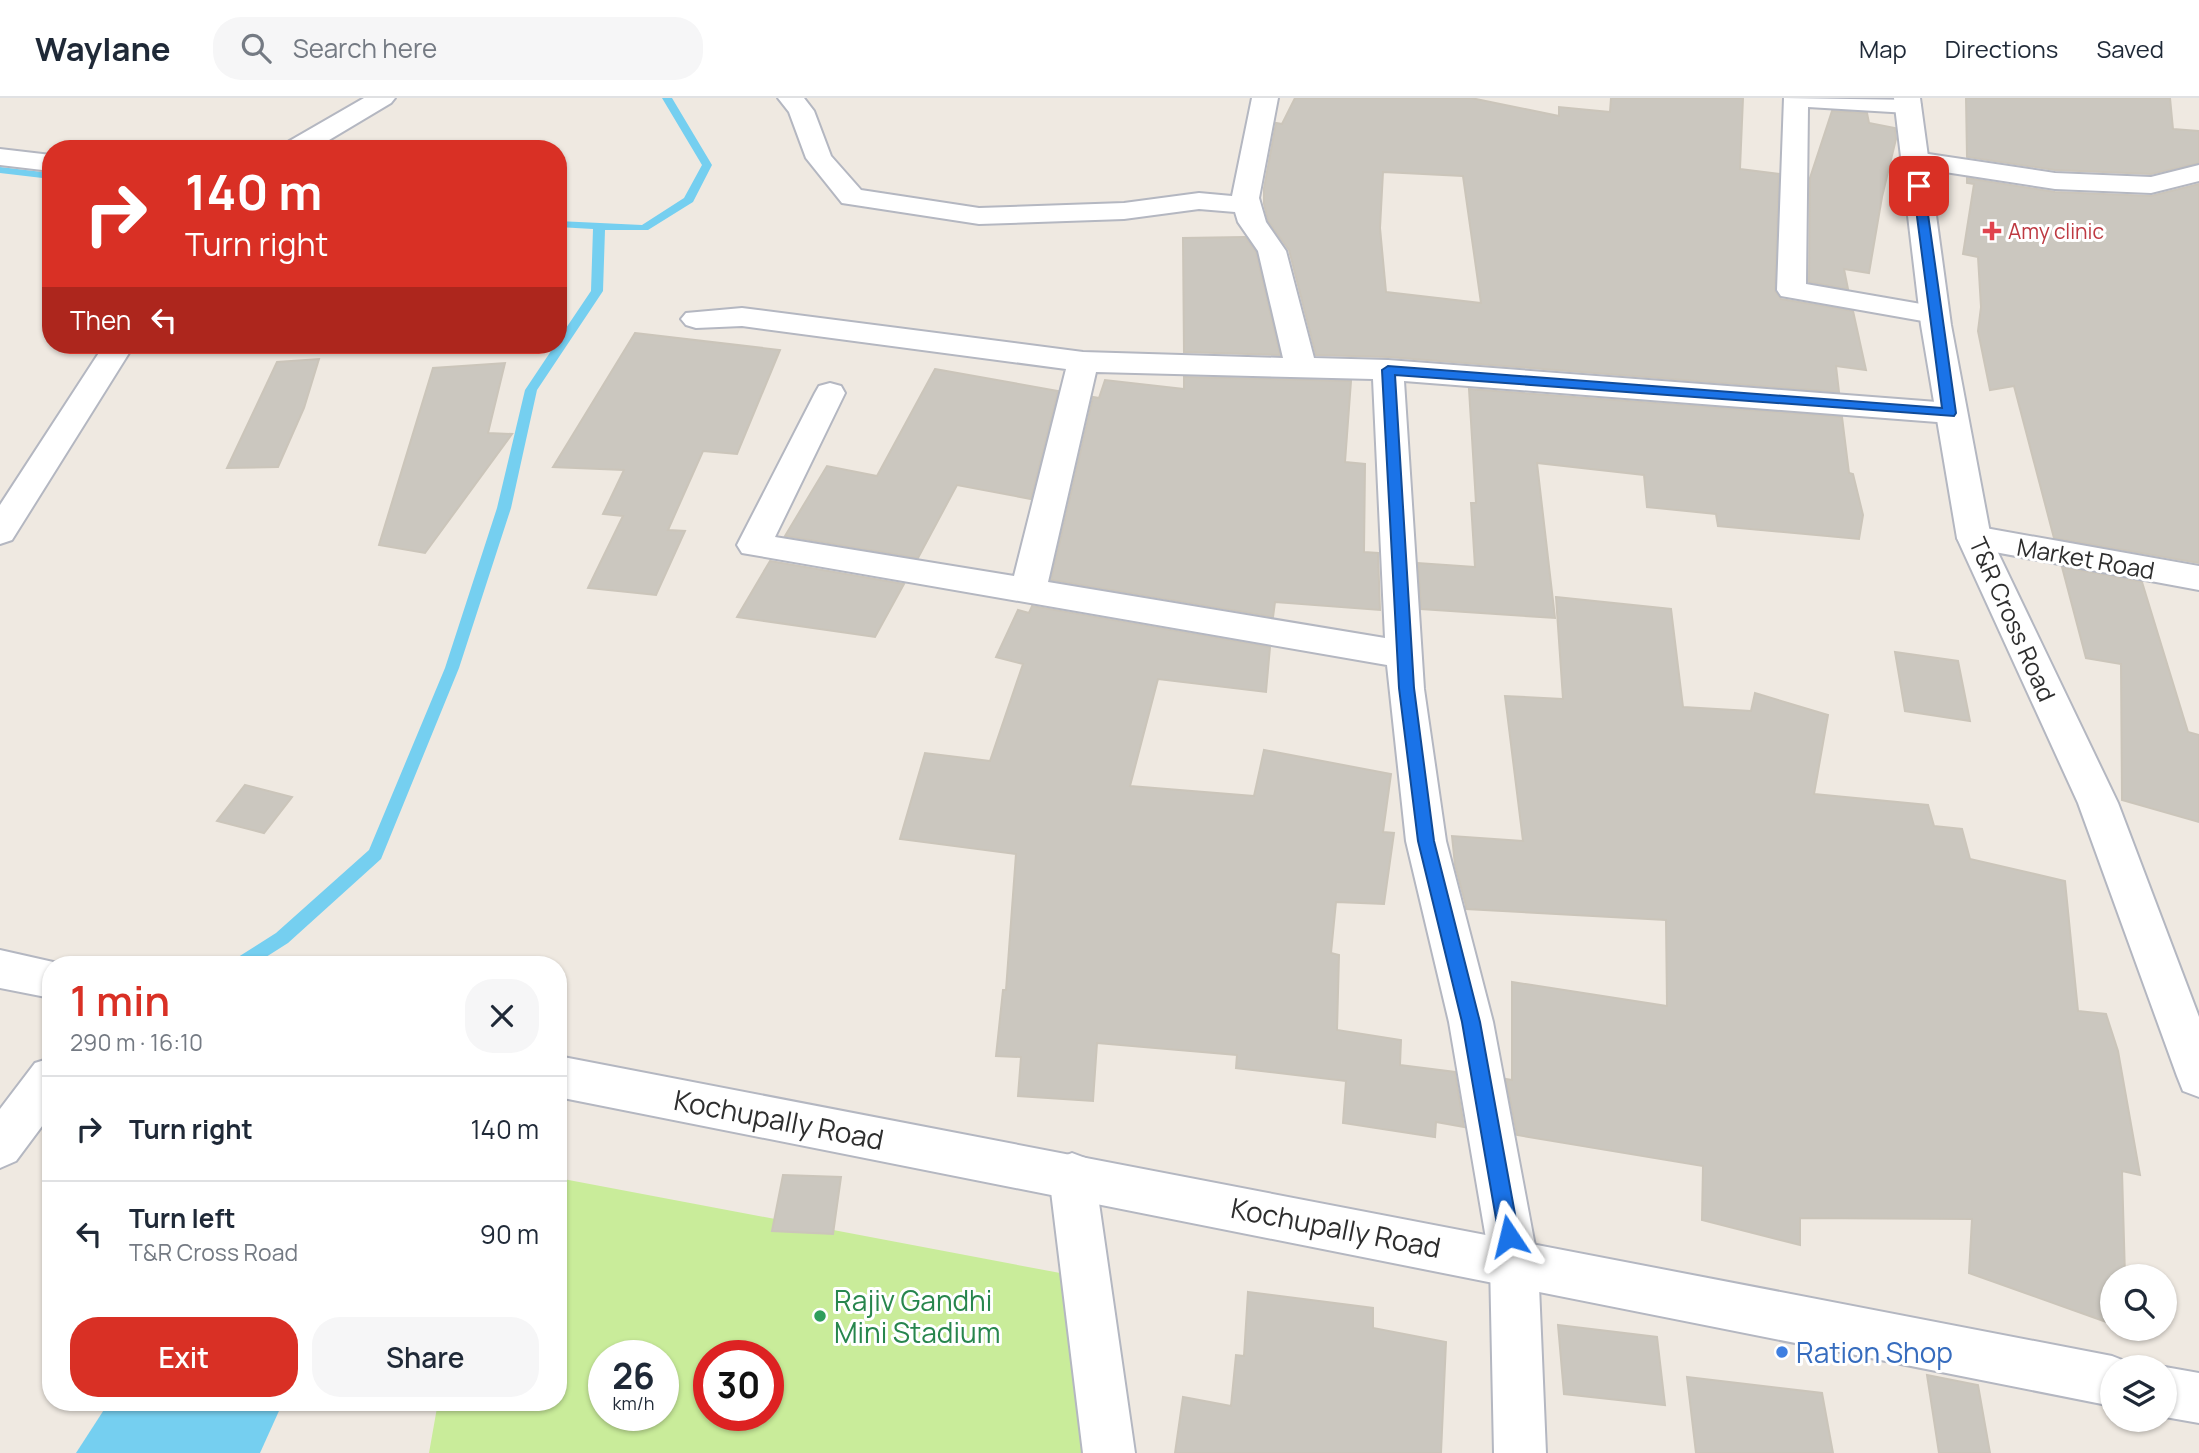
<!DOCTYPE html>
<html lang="en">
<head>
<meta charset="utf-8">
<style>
  :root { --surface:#fff; --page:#f6f6f7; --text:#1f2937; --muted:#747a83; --line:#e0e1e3; --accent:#d93025 }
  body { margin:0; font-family:Manrope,sans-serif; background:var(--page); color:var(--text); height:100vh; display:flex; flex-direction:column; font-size:26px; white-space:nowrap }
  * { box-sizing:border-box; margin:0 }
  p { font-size:23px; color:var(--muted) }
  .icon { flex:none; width:38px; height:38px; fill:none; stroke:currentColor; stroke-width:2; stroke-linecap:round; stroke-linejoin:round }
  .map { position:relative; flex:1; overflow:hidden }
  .panel { position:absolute; left:42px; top:858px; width:525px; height:455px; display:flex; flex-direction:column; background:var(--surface); border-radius:28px; box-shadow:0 2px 5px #0004 }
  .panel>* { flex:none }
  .hud { position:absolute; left:42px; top:42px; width:525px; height:214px; border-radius:28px; box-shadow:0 2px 5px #0004; background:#d93025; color:#fff; overflow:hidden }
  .buttons { position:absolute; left:2100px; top:1166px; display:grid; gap:14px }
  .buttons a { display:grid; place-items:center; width:77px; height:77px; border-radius:50%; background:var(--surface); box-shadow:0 2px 5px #0004; font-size:35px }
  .speed { position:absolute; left:588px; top:1242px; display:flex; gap:14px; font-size:35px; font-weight:700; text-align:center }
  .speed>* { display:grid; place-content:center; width:91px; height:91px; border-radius:50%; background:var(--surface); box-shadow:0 2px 5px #0004; line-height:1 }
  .speed small { font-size:18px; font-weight:400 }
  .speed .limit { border:10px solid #d22; background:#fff; color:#111 }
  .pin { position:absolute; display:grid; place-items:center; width:60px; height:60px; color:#fff; margin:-30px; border-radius:14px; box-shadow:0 4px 10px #0006 }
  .me { position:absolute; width:77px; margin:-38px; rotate:350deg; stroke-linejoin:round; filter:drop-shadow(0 0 5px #0008) }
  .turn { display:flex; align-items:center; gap:24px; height:147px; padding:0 28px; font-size:32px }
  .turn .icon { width:91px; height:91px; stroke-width:2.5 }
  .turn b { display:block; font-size:49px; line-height:60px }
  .then { display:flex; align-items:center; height:66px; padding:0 28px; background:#0003; gap:14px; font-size:26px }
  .round { display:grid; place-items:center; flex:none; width:74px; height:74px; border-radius:28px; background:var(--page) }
  .summary { display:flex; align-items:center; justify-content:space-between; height:119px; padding:0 28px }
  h1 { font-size:42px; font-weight:600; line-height:52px; color:var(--accent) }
  .primary-button { display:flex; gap:14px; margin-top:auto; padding:14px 28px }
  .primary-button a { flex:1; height:80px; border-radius:28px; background:var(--accent); color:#fff; font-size:28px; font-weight:600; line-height:80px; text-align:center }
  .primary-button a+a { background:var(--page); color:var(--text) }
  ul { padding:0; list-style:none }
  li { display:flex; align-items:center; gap:21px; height:105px; padding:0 28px; border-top:2px solid var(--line) }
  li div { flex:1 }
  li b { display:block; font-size:26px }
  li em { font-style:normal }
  header { display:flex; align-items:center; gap:42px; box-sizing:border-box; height:98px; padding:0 35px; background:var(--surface); border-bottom:2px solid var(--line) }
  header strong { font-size:33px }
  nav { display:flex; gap:38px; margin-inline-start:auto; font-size:24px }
  .search { width:490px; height:63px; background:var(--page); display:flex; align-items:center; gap:18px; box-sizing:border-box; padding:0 24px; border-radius:28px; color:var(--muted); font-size:26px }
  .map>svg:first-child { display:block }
  .pitch { fill:#c9ec9a; fill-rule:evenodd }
  .water { fill:#75cff0 }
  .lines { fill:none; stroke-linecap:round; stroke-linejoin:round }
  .stream { fill:#75cff0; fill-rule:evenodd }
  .building { fill:#cbc7bf; stroke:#cbc5ba; stroke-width:2; fill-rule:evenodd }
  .minor-casing { stroke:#b4b7c1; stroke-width:4 }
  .tertiary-casing { stroke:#b4b7c1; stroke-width:4 }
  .secondary-casing { stroke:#b4b7c1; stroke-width:4 }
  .minor { fill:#fff; fill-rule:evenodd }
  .tertiary { fill:#fff; fill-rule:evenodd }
  .secondary { fill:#fff; fill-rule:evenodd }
  .route { fill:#1a73e8; stroke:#114b97; stroke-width:2 }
  .health-dot { fill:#e0444e; stroke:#fff; stroke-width:2.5 }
  .leisure-dot { fill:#2e9e5b; stroke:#fff; stroke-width:2.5 }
  .shop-dot { fill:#3f7fe0; stroke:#fff; stroke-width:2.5 }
  .labels { text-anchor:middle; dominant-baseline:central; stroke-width:6; stroke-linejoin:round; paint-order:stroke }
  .far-health-label { font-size:21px; fill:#be3a42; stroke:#fff; text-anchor:start }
  .street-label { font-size:24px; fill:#2e2e2e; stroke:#fff }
  .near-street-label { font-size:28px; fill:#2e2e2e; stroke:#fff }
  .near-leisure-label { font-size:28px; fill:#27864d; stroke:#fff; text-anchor:start }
  .near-shop-label { font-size:28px; fill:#366cbe; stroke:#fff; text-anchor:start }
</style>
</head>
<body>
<header>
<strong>Waylane</strong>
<div class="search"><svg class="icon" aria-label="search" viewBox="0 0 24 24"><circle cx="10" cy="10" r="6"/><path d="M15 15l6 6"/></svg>Search here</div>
<nav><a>Map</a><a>Directions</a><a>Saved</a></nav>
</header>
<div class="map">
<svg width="2199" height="1355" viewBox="0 0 2199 1355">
  <rect width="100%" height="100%" fill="#efe9e1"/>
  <path class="pitch" d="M558,1080l518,98 28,177h-675l9,-51h120zM604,1258h59v60h-59zM709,1258h59v60h-59z"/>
  <path class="water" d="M109,1304h174l-23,51h-184z"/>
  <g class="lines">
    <path class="stream" d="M662,0h10l40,67 -19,37 -45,28h-43l-2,61 -66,99 -26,118 -52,160 -78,191 -93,84 -33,21h-23l3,-5 41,-26 93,-83 76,-182 52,-160 28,-118 30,-45h3v-5l33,-49 2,-62 -35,-2v-6l84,4 42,-27 18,-33z
      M0,69l51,6v6l-51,-6z"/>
  </g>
  <path class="building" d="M1295,0h176l88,18v-9l51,5 1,-14h132l-3,71 39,5 -4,117 6,8 72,12 13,59 -30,-4 3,26 -451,-35 -72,-2 -27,-105 -21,-29 -4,-17v-16l12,-65 6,1zM1383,74l80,4 18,127 -95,-11 -6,-64z
    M1966,0h204l3,31 26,2v32l-48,11 -96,-4 -88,-13z
    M1832,13l35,2 2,10 26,5 1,11 -14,58 -13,76 -25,-4 4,20 -39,-7 1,-104z
    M1967,80l88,14 96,4 48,-12v379l-145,-25 -40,-152 -24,4 -12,-59 3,-24 -3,-50 -15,-3 11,-70 -7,-1z
    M1245,139l11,15 24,103 -96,-3 -1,-114z
    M635,235l145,17 -43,104 -34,-3 -35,79 17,1 -29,64 -68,-7 35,-72 -20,-2 21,-44 -71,-3z
    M319,261l-15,49 -26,59 -51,1 50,-106z
    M505,265l-17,70 24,1 -87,119 -46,-8 54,-177z
    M935,271l123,22 -27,108 -74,-14 -39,73 -133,-22 42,-70 50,10z
    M1184,279l167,4 -6,81 20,2 -1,88 14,1 2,57 -105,-8 -2,15 -222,-37 42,-183 6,1 6,-18 79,9z
    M1469,291l373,28 7,56 4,1 10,41 -4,24 -141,-13 -2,-12 -69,-7 -3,-32 -107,-12 18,155 -134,-9 -3,-46 57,4 -4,-64h5z
    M770,463l134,23 -29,53 -138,-20z
    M2062,469l80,15 46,150 11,3v87l-77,-22 -1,-136 -35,-6z
    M1556,499l115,12 12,98 68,4 4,-18 73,22 -14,79 114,11 6,21 28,3 8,30 95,22 13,130 28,3 12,37 22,124 -18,-4 3,105h-13v48l-143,-51 3,-54 -172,-1v27l-98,-25 1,-54 -186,-31 -11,-56 6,1v-98l155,24 -1,-86 -200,-11v-3l-11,-41 -3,-29 71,5 -18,-145 58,3z
    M1032,508l238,41 -4,45 -108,-13 -28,107 124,10 10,-46 127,24 -8,58 11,1 -10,71 -48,-2 -5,51 8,2 -2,75 64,10 -1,25 55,7 9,55 -28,-5 -1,15 -92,-14 3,-42 -110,-13 1,-13 -140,-12 -4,58 -75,-5 3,-39 -25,-1 7,-66h3l10,-136 -116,-15 25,-86 65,8 33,-97 -27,-7 22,-47 11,3z
    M1895,554l63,9 12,60 -65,-10z
    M245,687l47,12 -28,36 -47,-12z
    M783,1077l58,2 -8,57 -61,-3z
    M1248,1194l125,16v20l73,14 -5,111h-266l8,-56 48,9 5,-51 8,1z
    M1558,1227l99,12 8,68 -101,-11z
    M1927,1277l51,10 12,68h-51z
    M1687,1279l135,16 11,60h-137z"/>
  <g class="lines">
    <defs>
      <path id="minor" d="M778,0h26l10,13 17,45 30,34 118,18 145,-5 75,-10 33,3 20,-98h26l-19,100 7,24 20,29 28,107 74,2 562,43 11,3 5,7 -5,7 -11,3 -546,-42 20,308 22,152 47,181 45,240 8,191h-52l-4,-191 -41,-240 -43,-181 -19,-176 -645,-112 -5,-8 78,-152 4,-7 11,-3 11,3 4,7 -70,144 239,39 52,-207 -324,-43 -46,2 -10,-3 -5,-6 5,-6 56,-5 341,44 200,6 -25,-107 -20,-29 -3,-10 -36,-3 -75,10 -145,5 -137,-21 -36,-45 -17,-46zM1096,274l277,7 12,259 -337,-56z
        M1784,0l133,2 4,5 -4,5 -9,3 -100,-6 -2,177 138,24 5,6 -5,6 -10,3 -153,-27 -4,-6z
        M0,51l51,6v16l-51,-6z
        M1915,54l140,21 96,4 48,-12v16l-48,12 -96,-4 -149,-23 -4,-6 4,-6z
        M1974,428l225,40v24l-237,-44 -5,-8 5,-8z
        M51,960v56l-35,47 -16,7v-59l35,-46z
        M1072,1055l16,6 7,16 40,278h-52l-34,-278 7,-16z"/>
      <path id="tertiary" d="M1894,0h26l31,227 40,213 127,265 81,214v80l-16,-6 -6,-15 -99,-273 -121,-265 -36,-213z"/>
      <path id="secondary" d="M364,0h31l-4,5 -77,46h-32l4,-6z
        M104,247h30l-122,195 -12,4v-39z
        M0,852l62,14h-11v34l-51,-10z
        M558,958l1554,300 18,7 1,4h-19v39l-1554,-309z
        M2165,1269l34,6v50l-34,-6z"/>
    </defs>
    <use href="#minor" class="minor-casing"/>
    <use href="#tertiary" class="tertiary-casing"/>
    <use href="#secondary" class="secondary-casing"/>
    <use href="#minor" class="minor"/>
    <use href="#tertiary" class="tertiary"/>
    <use href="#secondary" class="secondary"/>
  </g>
  <path class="route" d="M1919,85l5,3 32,227 -2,3 -559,-41 19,313 20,153 46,181 39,214 -3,7 -7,2 -7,-2 -3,-7 -37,-214 -44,-181 -19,-153 -17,-318 6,-4 554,42 -29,-222z"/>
  <path class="health-dot" d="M1988.5 122.5h7v7h7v7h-7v7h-7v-7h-7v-7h7z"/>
  <circle class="leisure-dot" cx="820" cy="1218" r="7"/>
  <circle class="shop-dot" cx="1782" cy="1254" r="7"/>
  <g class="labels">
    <g class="far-health-label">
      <text x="2008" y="133">Amy clinic</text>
    </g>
    <g class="street-label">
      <text transform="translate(2086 460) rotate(10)">Market Road</text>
      <text transform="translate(2013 521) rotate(66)">T&amp;R Cross Road</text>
    </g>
    <g class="near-street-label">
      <text transform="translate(779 1021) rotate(11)">Kochupally Road</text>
      <text transform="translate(1336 1129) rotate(11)">Kochupally Road</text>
    </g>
    <g class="near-leisure-label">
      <text x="834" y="1202">Rajiv Gandhi<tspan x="834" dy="32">Mini Stadium</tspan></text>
    </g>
    <g class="near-shop-label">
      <text x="1796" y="1254">Ration Shop</text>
    </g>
  </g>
</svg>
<div class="buttons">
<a><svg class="icon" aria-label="search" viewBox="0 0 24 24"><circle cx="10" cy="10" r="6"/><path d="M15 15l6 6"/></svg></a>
<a><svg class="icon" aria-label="layers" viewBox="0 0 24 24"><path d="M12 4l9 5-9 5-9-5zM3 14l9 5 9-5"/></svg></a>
</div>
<div class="speed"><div>26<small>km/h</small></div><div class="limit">30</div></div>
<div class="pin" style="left:1919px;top:88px;background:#d93025"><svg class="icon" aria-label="arrive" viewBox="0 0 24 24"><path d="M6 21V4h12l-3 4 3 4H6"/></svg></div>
<svg class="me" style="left:1509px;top:1138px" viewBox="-20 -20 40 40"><path d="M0-17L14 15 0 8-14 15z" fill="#1a73e8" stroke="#fff" stroke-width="4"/></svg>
<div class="hud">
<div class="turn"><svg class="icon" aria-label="right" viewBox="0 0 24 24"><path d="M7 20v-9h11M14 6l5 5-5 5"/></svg><div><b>140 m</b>Turn right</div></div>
<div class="then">Then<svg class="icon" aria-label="left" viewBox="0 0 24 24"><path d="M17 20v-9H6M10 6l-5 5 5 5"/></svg></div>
</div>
<section class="panel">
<div class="summary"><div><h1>1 min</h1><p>290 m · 16:10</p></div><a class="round"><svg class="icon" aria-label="close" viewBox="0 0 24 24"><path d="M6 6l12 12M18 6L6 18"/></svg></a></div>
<ul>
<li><svg class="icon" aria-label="right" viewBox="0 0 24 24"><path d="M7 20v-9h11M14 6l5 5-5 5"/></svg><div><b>Turn right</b></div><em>140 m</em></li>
<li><svg class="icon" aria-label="left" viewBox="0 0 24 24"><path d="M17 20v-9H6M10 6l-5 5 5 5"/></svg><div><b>Turn left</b><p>T&amp;R Cross Road</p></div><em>90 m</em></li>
</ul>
<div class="primary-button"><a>Exit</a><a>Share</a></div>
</section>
</div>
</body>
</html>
